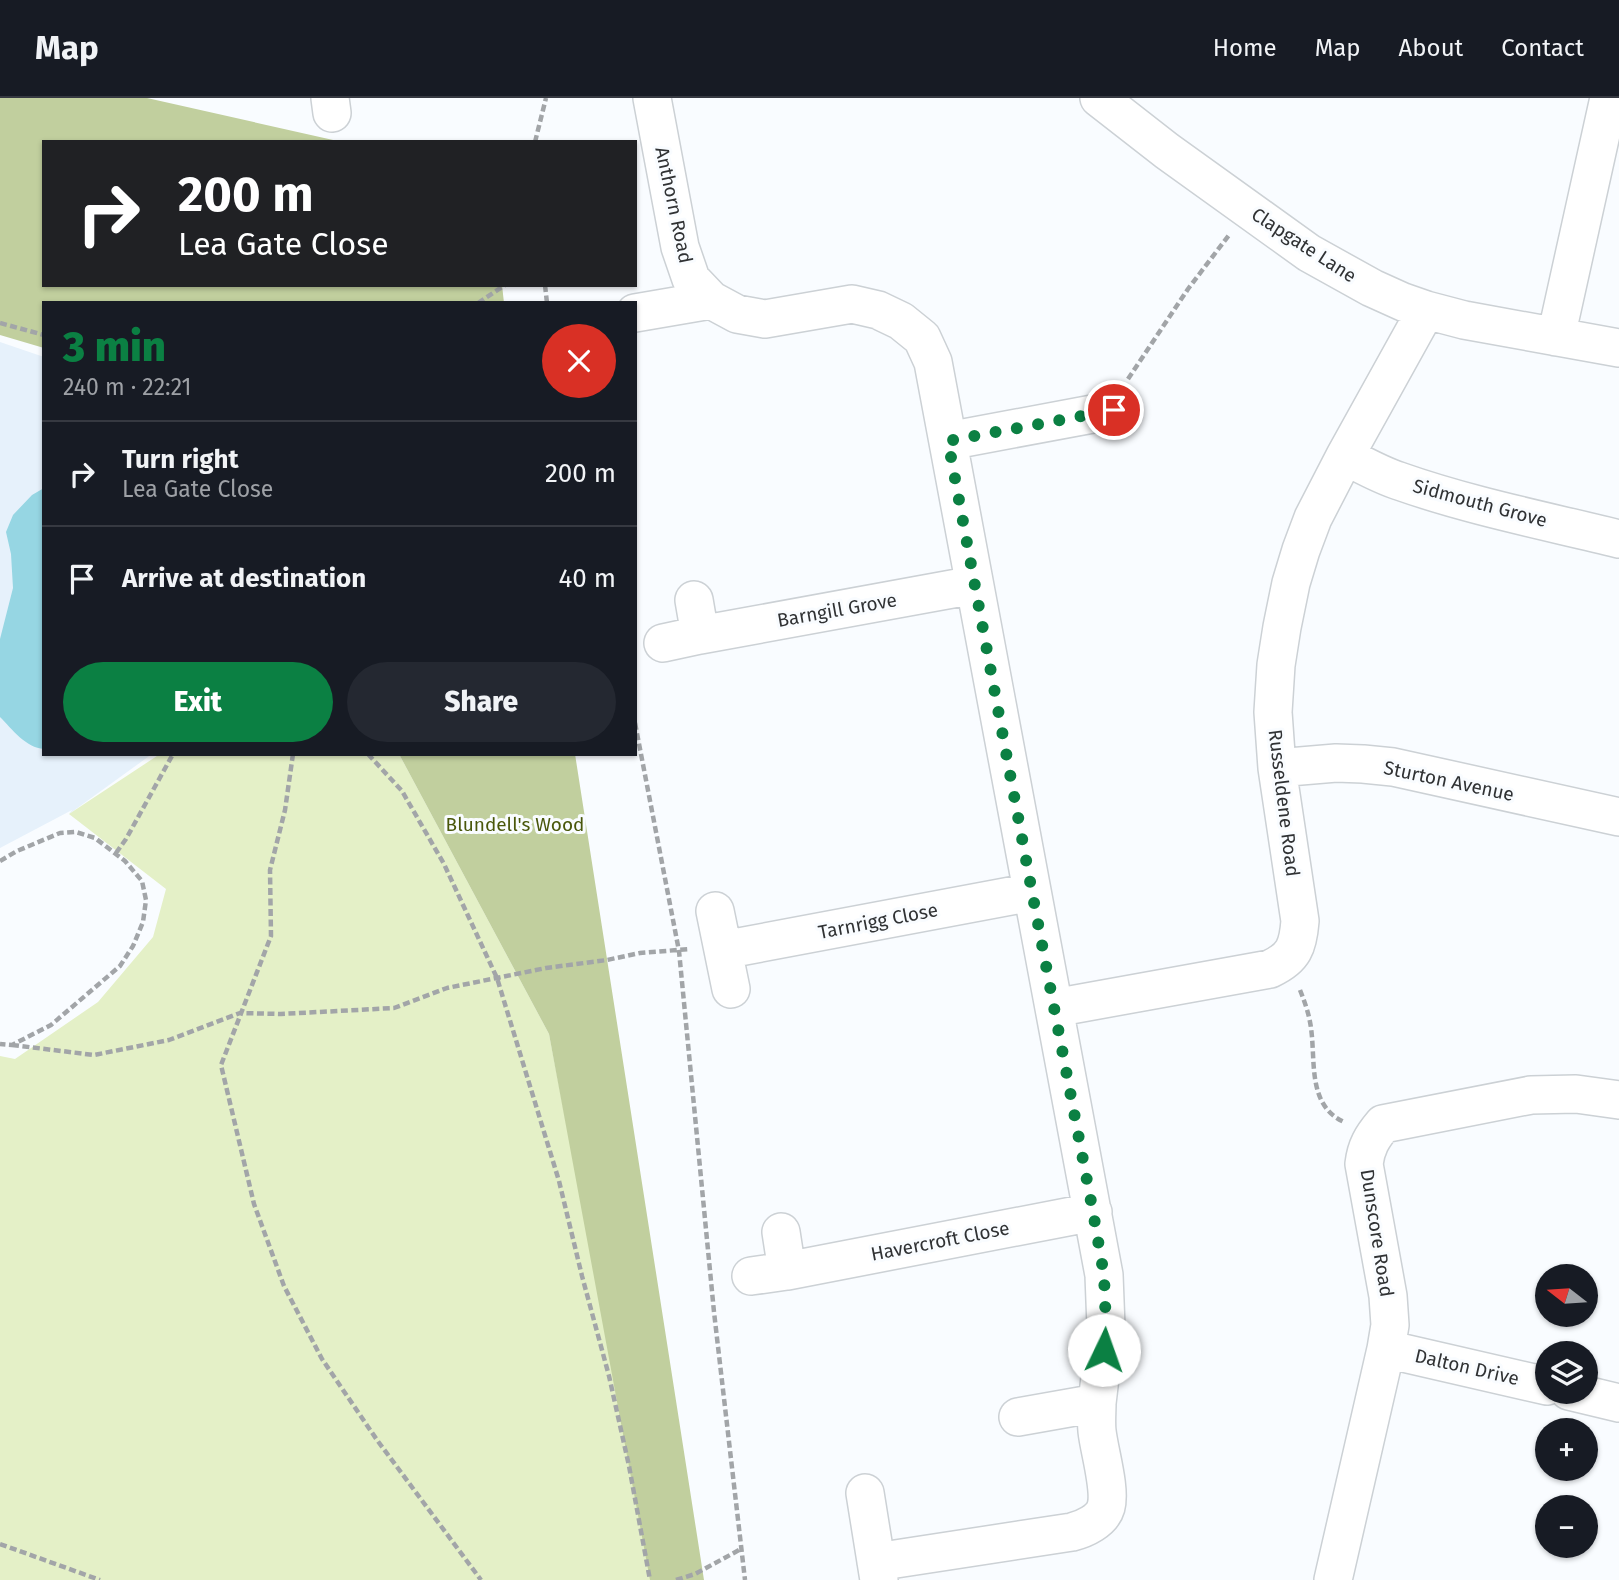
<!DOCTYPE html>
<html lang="en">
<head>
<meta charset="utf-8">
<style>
  :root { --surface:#171b24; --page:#242831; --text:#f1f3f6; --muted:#9ea1a6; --line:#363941; --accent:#0b8043 }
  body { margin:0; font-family:"Fira Sans",sans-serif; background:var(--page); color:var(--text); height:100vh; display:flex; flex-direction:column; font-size:26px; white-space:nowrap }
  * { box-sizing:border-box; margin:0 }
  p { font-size:23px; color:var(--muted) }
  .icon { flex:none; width:38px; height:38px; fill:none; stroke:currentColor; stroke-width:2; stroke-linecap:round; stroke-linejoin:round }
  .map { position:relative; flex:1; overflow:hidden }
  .panel { position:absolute; left:42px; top:203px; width:595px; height:455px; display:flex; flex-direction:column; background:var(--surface); border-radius:0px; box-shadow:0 2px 5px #0004 }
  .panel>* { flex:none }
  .guide { position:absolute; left:42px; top:42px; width:595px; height:147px; border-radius:0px; box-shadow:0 2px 5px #0004; background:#202124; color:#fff; overflow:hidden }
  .needle { width:46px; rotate:287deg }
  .buttons { position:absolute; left:1535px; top:1166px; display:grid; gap:14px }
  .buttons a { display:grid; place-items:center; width:63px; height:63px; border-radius:50%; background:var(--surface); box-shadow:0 2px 5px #0004; font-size:35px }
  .pin { position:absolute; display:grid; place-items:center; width:60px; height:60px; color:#fff; margin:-30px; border:4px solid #fff; border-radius:50%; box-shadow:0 2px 7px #0007 }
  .me { position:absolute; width:77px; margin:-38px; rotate:3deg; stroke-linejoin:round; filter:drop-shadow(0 0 5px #0008) }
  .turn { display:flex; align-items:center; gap:24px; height:147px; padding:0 21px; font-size:32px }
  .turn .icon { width:91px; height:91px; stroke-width:2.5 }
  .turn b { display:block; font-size:49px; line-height:60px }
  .round { display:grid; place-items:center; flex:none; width:74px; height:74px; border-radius:37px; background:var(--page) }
  .overview { display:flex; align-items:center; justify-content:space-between; height:119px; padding:0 21px }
  h1 { font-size:42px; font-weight:800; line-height:52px; color:var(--accent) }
  .cta { display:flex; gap:14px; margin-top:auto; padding:14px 21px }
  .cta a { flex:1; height:80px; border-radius:42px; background:var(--accent); color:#fff; font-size:28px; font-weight:800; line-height:80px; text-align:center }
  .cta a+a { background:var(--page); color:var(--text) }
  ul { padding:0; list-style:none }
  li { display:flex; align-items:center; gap:21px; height:105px; padding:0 21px; border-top:2px solid var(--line) }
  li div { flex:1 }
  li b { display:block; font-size:26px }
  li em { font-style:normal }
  header { display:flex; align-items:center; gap:42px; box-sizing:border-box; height:98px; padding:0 35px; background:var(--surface); border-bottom:2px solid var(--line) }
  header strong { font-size:33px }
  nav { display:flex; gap:38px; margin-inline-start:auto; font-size:24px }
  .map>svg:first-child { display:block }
  .built { fill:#e6f1fb }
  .green { fill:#e4f0c7 }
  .forest { fill:#c1cf9e }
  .water { fill:#96d6e3 }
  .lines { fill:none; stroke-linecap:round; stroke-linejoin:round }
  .minor-casing { stroke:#ccd1d5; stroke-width:40 }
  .path { stroke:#a2a5a8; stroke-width:4.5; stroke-dasharray:7 3.5; stroke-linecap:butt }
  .minor { stroke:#fff; stroke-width:37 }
  .route { stroke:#0b8043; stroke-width:12; stroke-dasharray:0 21.6 }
  .labels { text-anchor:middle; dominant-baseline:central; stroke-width:6; stroke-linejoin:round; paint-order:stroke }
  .street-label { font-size:19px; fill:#303234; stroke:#f9fcff }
  .park-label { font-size:19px; fill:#49570b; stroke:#f9fcff }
</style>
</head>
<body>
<header>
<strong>Map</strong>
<nav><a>Home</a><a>Map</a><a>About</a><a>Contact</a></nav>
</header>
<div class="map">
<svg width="1619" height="1482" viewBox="0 0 1619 1482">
  <rect width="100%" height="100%" fill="#f9fcff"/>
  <path class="built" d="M0,244l44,15v397h108l-83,60 3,-4 -72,38z"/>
  <path class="green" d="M160,656h239l150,280 105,546h-654v-524l15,3 83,-57 55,-65 13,-48 -97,-75z"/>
  <path class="forest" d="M0,0h147l195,44h-298v143h458l2,18h-460v45l-44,-13z
    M399,656h176l129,826h-54l-101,-546z"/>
  <path class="water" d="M44,390v261c-18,-1 -32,-20 -44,-32v-78l13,-51 -2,-34 -5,-22 7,-17 19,-20z"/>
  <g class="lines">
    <defs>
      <path id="minor" d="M330,0l2,15
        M652,0l28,149 11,32 20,21 26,14 28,5 87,-15 26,6 23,11 21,17 11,24 171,913 2,52 -9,76 -79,14
        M1099,0l68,53 142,102 63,35 31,14 23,8 38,10 155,28
        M635,215l76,-13
        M1556,239l53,-239
        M948,343l166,-31
        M1345,358c18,9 35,19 54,25 71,25 147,40 220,58
        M700,537l274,-50
        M663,545l37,-8 -6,-35
        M1277,670l59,-5 27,1 30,3 226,50
        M715,813l16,78
        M723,852l309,-58
        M1054,910l216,-39c24,-11 28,-23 30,-48l-23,-153 -4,-56 3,-47 6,-38 9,-44 10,-33 12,-32 32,-62 81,-146
        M787,1173l306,-59
        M751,1178l36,-5 -6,-39
        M1386,1251l161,37
        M1569,1293l50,12
        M865,1395l14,87
        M876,1464l196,-30c12,-3 30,-11 34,-25 5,-18 -7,-57 -9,-76 -1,-9 0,-19 0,-28
        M1333,1482l53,-231 4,-24 -2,-29 -24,-132c2,-17 8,-27 19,-40l148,-29 45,-1 43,6"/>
    </defs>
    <use href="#minor" class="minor-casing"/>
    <path class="path" d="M535,44l11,-44
      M545,187l2,18
      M478,205l27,-18
      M0,225l44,12
      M1128,281l60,-90 41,-54
      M635,625l44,228 35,361 31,268
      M293,656l-8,56 -15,60 1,66 -50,129 33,139 30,82 38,73 55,81 104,140
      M368,656l34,37 42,73 53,114 62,203 23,95 27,100 20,90 21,114
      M116,755l10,-14 47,-85
      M0,763l17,-10 43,-18 16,-1 19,6 30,23 17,20 4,19 -3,22 -10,24 -13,20 -69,59 -39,20 -12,-1
      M1300,892c4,10 8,21 10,32 7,35 -5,82 34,100
      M12,947l82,10 75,-15 71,-27 41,1 113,-6 53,-20 99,-20 61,-8 33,-7 50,-4
      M0,1446l100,36
      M676,1482l19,-6 46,-25"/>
    <use href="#minor" class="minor"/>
  </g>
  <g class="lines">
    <path class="route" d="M1104,1252l2,-23 -2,-52 -11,-63 -61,-320 -84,-451 166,-31"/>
  </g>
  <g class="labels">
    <g class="street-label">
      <text transform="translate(674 107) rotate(78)">Anthorn Road</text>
      <text transform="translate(1304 147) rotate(33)">Clapgate Lane</text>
      <text transform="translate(1480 405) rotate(15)">Sidmouth Grove</text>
      <text transform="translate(837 512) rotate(-10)">Barngill Grove</text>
      <text transform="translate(1449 683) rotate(12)">Sturton Avenue</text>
      <text transform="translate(1284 705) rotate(83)">Russeldene Road</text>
      <text transform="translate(878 823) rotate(-11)">Tarnrigg Close</text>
      <text transform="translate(1377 1135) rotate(81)">Dunscore Road</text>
      <text transform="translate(940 1143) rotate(-11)">Havercroft Close</text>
      <text transform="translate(1467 1269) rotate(13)">Dalton Drive</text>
    </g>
    <g class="park-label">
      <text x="515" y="726">Blundell's Wood</text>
    </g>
  </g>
</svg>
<div class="buttons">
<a><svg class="needle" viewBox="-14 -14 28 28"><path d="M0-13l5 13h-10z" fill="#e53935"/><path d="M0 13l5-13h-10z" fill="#9ea1a6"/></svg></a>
<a><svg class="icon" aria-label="layers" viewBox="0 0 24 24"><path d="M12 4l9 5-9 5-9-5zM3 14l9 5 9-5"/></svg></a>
<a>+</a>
<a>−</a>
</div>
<div class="pin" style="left:1114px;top:312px;background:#d93025"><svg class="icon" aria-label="arrive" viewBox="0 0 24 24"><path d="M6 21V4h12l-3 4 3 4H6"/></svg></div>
<svg class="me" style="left:1104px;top:1252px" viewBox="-20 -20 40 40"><circle r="19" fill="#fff"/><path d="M0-13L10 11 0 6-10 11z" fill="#0b8043"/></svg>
<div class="guide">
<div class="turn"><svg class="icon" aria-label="right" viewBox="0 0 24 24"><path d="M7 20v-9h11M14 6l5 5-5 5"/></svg><div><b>200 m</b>Lea Gate Close</div></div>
</div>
<section class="panel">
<div class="overview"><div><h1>3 min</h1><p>240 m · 22:21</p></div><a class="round" style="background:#d93025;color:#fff"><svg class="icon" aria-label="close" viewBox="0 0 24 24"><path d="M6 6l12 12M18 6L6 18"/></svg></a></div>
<ul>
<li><svg class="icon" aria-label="right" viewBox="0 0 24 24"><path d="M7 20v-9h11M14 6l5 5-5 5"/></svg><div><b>Turn right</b><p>Lea Gate Close</p></div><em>200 m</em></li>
<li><svg class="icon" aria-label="arrive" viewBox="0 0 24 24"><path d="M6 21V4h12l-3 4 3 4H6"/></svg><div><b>Arrive at destination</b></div><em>40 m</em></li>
</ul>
<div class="cta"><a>Exit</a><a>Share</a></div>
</section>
</div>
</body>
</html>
